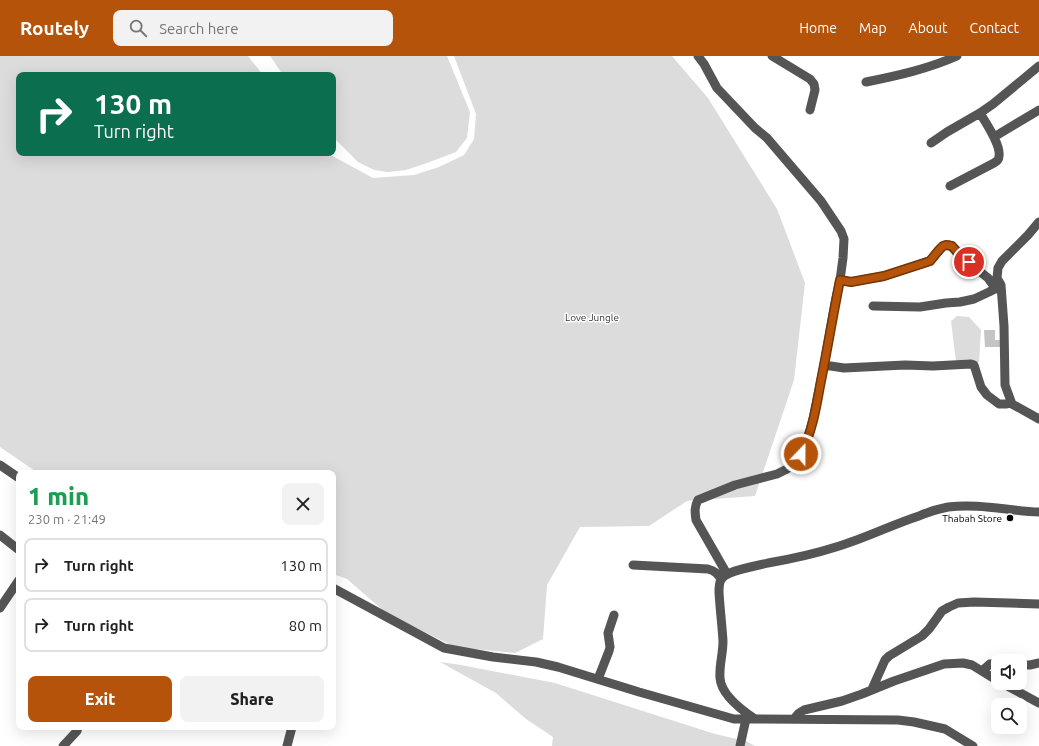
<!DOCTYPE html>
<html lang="en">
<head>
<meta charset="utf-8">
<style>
  :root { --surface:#fff; --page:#f2f2f2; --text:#202124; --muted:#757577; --line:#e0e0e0; --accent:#b45309 }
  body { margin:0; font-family:Ubuntu,sans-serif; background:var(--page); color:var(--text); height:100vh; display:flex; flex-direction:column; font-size:15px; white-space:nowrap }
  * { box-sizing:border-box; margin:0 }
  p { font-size:13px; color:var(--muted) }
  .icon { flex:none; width:22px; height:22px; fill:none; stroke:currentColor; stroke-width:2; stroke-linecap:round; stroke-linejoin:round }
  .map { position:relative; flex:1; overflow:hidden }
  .panel { position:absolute; left:16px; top:414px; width:320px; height:260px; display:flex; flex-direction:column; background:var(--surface); border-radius:8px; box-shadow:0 4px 16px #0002 }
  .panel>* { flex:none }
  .top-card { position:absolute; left:16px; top:16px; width:320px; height:84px; border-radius:8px; box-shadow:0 4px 16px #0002; background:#0b6e4f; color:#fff; overflow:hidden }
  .tools { position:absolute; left:991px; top:598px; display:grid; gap:8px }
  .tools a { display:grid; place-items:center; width:36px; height:36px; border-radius:8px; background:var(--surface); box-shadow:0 4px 16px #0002; font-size:20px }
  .pin { position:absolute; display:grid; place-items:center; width:34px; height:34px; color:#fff; margin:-17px; border:2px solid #fff; border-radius:50%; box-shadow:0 1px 4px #0007 }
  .me { position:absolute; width:44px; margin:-22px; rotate:22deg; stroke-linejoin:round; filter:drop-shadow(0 0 3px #0008) }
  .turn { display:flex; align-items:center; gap:14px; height:84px; padding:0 12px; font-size:18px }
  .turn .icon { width:52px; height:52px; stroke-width:2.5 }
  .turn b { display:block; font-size:28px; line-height:34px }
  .round { display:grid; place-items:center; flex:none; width:42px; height:42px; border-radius:8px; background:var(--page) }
  .overview { display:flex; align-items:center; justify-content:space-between; height:68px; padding:0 12px }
  h1 { font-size:24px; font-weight:800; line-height:30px; color:#1e9e55 }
  .action { display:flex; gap:8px; margin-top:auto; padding:8px 12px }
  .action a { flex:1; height:46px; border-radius:8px; background:var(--accent); color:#fff; font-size:16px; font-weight:800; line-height:46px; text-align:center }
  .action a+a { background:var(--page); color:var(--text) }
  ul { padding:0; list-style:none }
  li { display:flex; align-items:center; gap:12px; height:54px; margin:0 8px 6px; padding:0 4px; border:2px solid var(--line); border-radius:8px }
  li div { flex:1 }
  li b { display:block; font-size:15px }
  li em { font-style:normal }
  header { display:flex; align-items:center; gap:24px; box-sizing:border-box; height:56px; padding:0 20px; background:var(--accent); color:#fff }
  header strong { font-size:19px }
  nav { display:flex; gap:22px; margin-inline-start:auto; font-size:14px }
  .search { width:280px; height:36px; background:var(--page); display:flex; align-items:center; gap:10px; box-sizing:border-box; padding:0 14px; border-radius:8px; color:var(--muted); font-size:15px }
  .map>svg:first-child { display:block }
  .green { fill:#dcdcdc }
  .building { fill:#c4c4c4 }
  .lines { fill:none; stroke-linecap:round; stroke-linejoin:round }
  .minor { stroke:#555; stroke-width:9 }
  .route-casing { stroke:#753606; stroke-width:10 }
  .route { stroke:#b45309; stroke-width:7 }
  .poi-dot { fill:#000; stroke:#fff; stroke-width:1.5 }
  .labels { text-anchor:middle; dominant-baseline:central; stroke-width:3; stroke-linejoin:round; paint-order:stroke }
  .park-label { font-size:10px; fill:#333; stroke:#fff }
  .poi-label { font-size:10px; fill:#000; stroke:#fff; text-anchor:end }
</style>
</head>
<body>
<header>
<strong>Routely</strong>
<div class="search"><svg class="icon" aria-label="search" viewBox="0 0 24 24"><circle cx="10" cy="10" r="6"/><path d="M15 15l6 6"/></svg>Search here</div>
<nav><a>Home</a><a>Map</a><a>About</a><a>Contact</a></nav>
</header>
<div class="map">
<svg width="1039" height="690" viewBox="0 0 1039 690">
  <rect width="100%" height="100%" fill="#fff"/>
  <path class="green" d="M0,0h248l15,19h-244v78h308l46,25 41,-3 25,-8 25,-12 10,-16 2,-25 -22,-58h218l36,42 69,111 28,74 -11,97 -39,116 -68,5 -38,25 -69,1 -33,58 -4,54 -28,14 -60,-6 -69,-34 -39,-34 -14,-5v-101h-295l-38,-26z
    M270,0h177l23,56 -3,26 -11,14 -29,11 -21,7 -18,2 -14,-2 -16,-8 -25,-25v-62h-50z
    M957,260l12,1 12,13 -2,32h-23l-5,-41z
    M440,606l21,3 94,18 160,51 31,7 9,5h-203l1,-9 -27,-18 -30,-26z"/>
  <path class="building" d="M984,274h11v10h5v7h-15z"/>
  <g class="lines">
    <path class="minor" d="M698,0l6,8 13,24 38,40 12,10 54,63 20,30 3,8 -1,19 -3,22 -5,23 -11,62 -11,54 -6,23 -6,12 -5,8 -9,7 -10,5 -42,11 -37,15c-4,7 -3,13 -2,20l31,54
      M772,0l38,23 4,5 1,6 -5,20
      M866,26c30,-6 62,-13 91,-26
      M980,57l13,-9 46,-38
      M994,81l45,-27
      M931,87l16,-11 33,-19c6,10 21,32 19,43 0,4 -2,5 -5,7l-44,23
      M1039,166l-11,13 -26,26 -4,7 -1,10 4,7 3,41 1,59 7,19 27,15
      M840,224l11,2 33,-6 40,-13 6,-2 13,-15 6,-1 2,1 8,9 29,23 8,11
      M873,250l47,1 26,-4 14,-1 14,-3 15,-7 11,-6
      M824,309l20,3 61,-3 28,1 38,-2 3,1 7,22 6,8 12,9h8l4,-1
      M0,409l19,13
      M0,479l19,15
      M633,509l75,4c7,2 9,4 13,10
      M333,532l111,60 49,9 43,5 22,5 81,25 88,25 7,2h12l152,1 16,2 31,7 28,17
      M0,552l19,-28
      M1020,609h10l9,-2
      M982,615l8,-7 8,-1
      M598,623l11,-28 1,-4 -2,-14 6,-18
      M1002,627l37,20
      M872,633l13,-29 4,-4 33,-20 7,-7 13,-18 7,-4 9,-4 16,-1 65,2
      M755,663c-12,-8 -34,-24 -35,-41 -1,-12 3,-24 3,-37 -1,-16 -3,-32 -4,-49 0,-10 1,-15 11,-19 12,-5 26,-7 38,-10 23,-4 46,-9 68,-16 28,-8 55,-22 83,-31 9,-4 19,-7 29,-9 31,-4 61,4 91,5
      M794,663l5,-6 5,-3 38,-9 20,-7 32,-13 50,-17 19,-1 9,2 26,16
      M63,690l14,-15 1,-4
      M287,690l5,-19
      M740,690l6,-27"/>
  </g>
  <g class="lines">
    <defs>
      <path id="route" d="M801,398c11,-22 15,-45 19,-68 7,-35 13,-71 20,-106l11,2 33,-6 40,-13 6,-2 9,-11 4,-4 3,-1 6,1 7,8 10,8"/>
    </defs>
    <use href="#route" class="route-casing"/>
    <use href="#route" class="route"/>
  </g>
  <circle class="poi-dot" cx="1010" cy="462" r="4"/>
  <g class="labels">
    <g class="park-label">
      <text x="592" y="261">Love Jungle</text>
    </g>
    <g class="poi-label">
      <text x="1002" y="462">Thabah Store</text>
    </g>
  </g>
</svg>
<div class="tools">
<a><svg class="icon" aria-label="sound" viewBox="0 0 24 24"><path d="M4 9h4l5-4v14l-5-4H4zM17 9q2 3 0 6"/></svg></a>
<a><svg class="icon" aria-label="search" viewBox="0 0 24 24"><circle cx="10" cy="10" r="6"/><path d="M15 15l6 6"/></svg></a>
</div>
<div class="pin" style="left:969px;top:206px;background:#d93025"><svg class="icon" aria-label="arrive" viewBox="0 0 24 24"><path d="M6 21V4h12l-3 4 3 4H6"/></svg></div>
<svg class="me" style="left:801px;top:398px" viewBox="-20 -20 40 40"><circle r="17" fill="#b45309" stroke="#fff" stroke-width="3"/><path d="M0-11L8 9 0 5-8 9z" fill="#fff"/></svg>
<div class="top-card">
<div class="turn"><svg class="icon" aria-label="right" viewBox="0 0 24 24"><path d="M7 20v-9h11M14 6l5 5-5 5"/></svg><div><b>130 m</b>Turn right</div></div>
</div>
<section class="panel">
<div class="overview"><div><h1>1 min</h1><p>230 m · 21:49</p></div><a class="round"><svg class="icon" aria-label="close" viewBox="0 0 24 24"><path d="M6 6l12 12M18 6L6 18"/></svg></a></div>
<ul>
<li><svg class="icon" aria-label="right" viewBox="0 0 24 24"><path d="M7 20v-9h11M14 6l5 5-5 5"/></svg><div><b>Turn right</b></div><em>130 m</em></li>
<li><svg class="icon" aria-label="right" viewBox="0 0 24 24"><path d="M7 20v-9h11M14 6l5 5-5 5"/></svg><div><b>Turn right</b></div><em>80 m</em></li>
</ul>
<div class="action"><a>Exit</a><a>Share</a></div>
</section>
</div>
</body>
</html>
